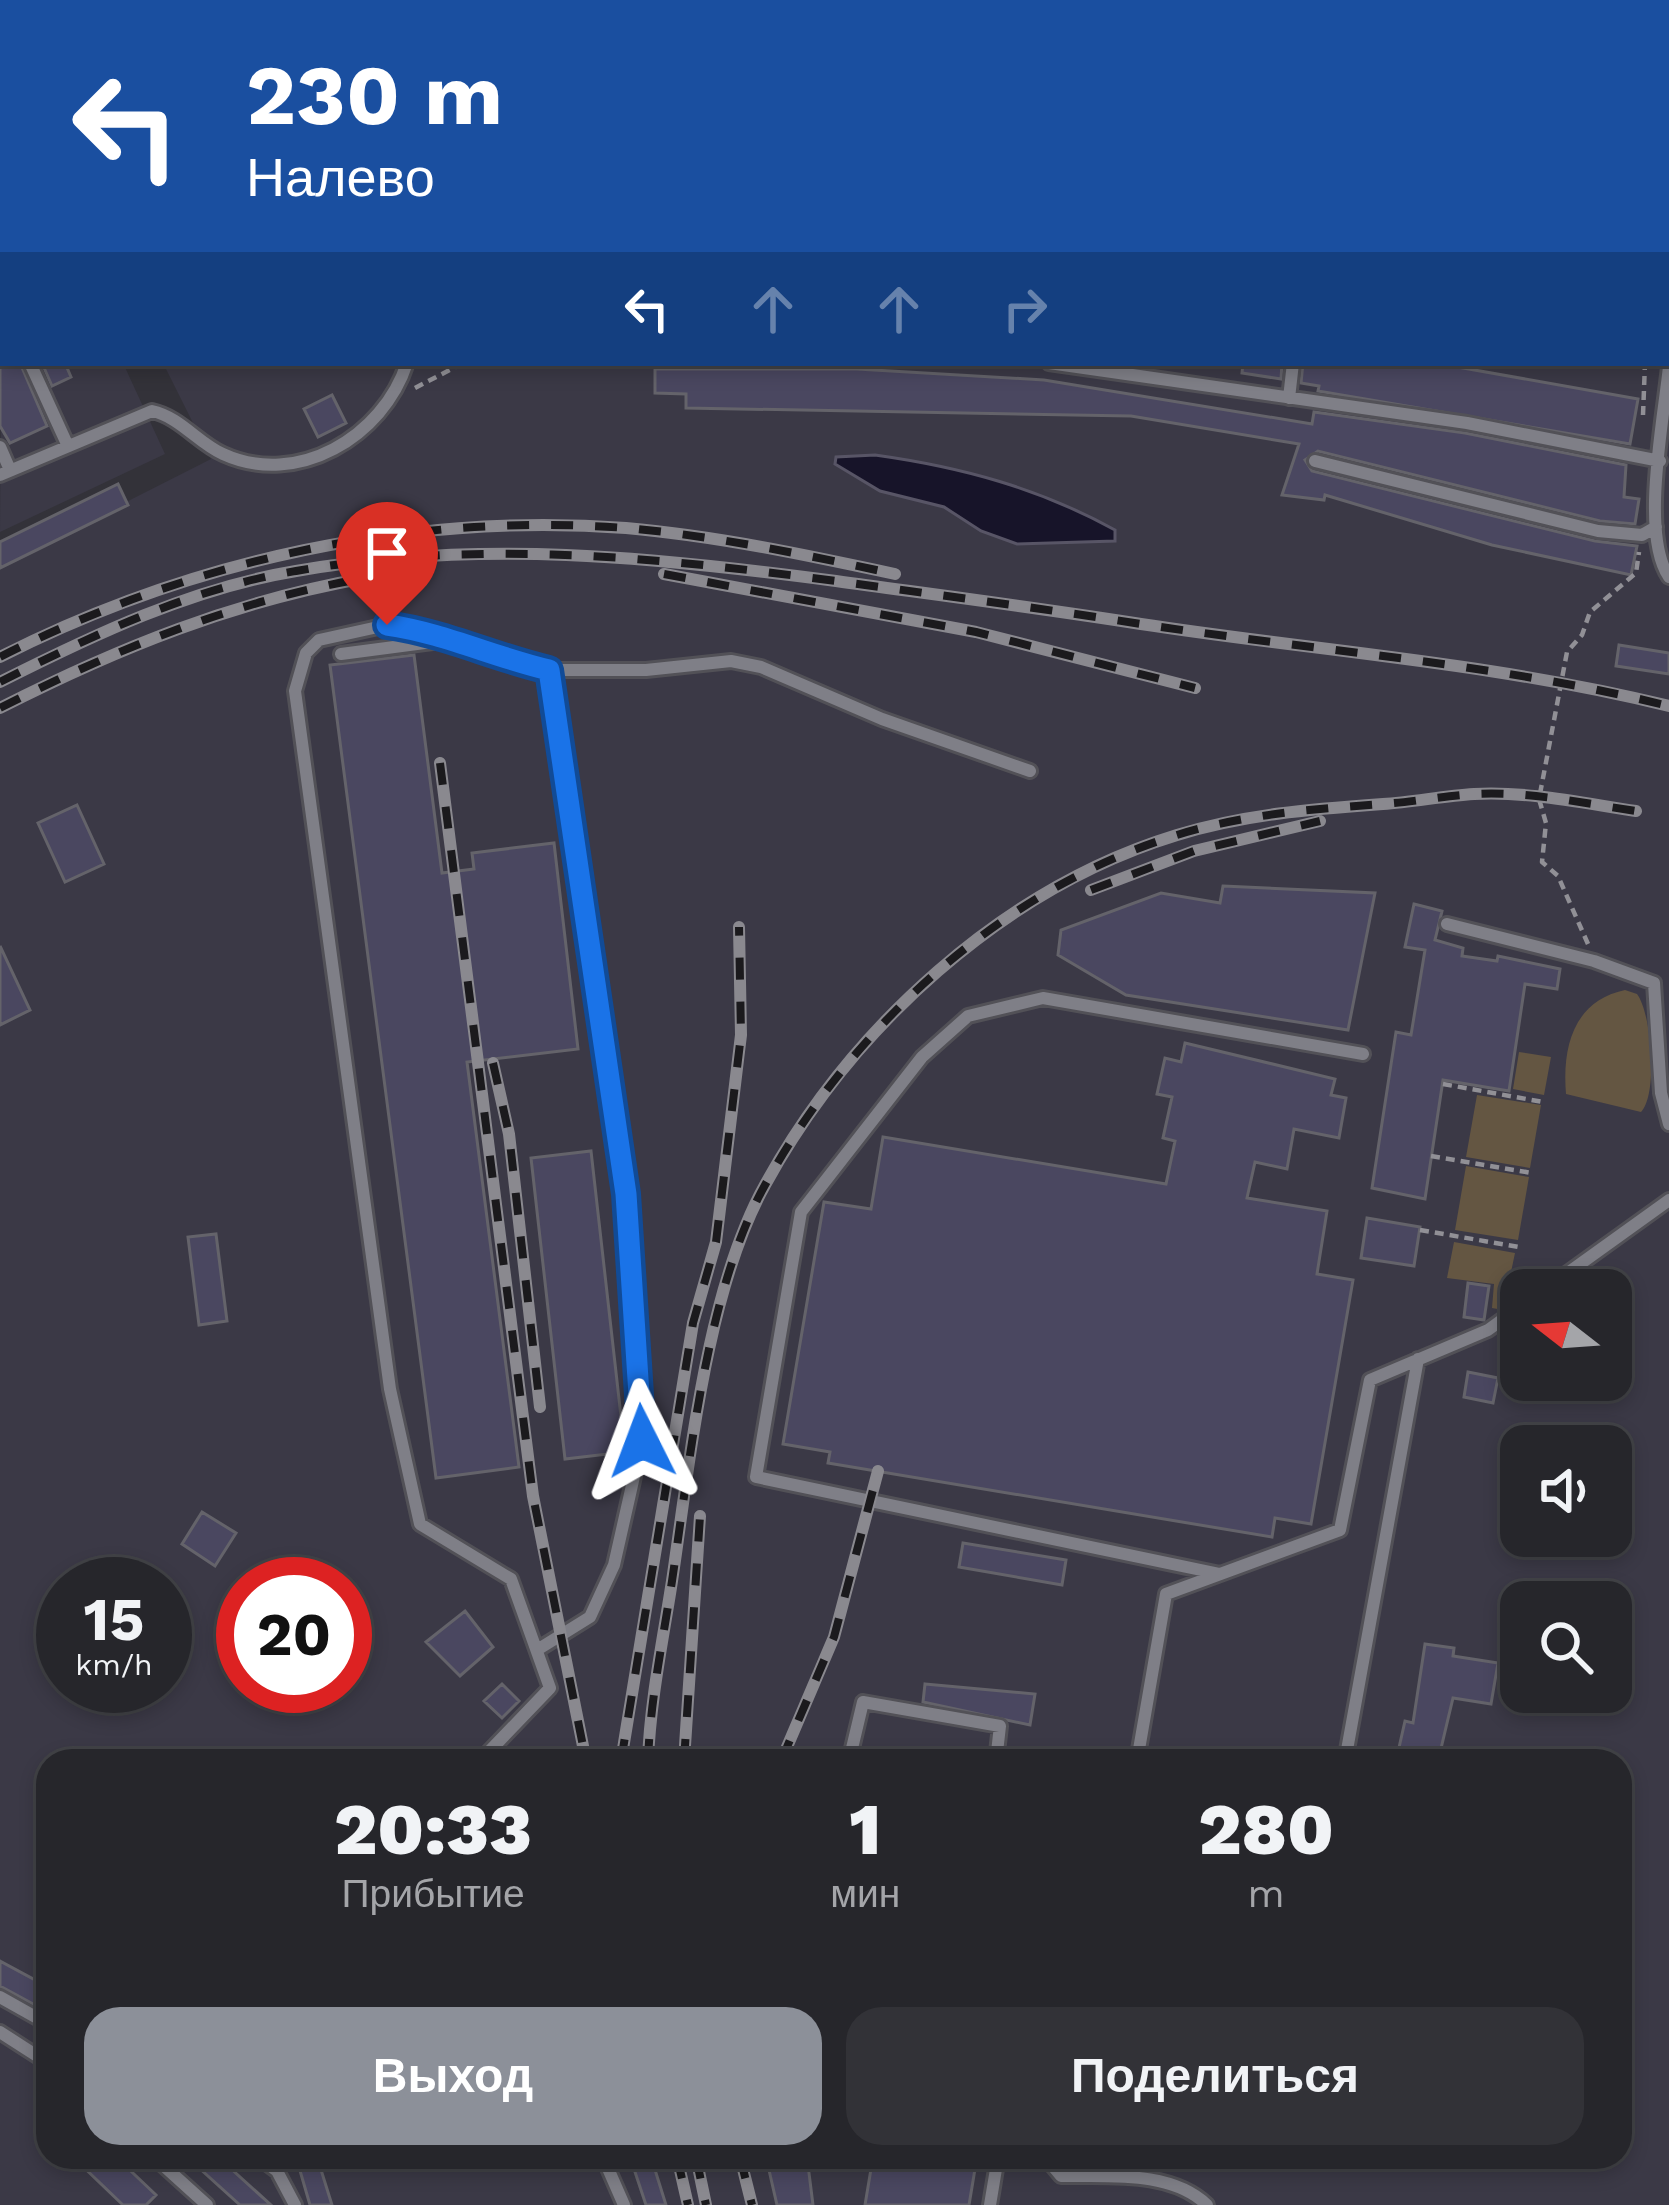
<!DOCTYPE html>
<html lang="ru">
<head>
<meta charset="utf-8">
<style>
  :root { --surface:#26262b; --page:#323237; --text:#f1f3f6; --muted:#a4a5a9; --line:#424347; --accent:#8c9099 }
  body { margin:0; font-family:"Work Sans",sans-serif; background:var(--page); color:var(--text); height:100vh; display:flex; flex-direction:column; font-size:45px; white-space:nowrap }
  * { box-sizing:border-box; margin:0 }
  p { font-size:39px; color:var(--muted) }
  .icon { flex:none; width:66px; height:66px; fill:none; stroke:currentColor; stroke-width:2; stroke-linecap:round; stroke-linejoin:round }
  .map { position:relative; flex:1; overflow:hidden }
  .details { position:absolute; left:36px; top:1749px; width:1596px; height:420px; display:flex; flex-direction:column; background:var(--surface); border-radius:36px; box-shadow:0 6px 18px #0003,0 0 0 3px var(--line) }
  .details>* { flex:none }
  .top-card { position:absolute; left:0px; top:0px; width:1671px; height:366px; box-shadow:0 6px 18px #0003,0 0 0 3px var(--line); background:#1a4fa0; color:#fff; overflow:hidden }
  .needle { width:78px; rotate:287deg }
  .buttons { position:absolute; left:1500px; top:1269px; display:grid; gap:24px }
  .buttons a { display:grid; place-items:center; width:132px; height:132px; border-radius:24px; background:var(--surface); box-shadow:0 6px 18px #0003,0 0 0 3px var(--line); font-size:60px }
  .speed { position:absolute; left:36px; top:1557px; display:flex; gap:24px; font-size:60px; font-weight:700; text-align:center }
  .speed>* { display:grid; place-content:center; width:156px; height:156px; border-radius:50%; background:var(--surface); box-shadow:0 6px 18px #0003,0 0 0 3px var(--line); line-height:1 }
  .speed small { font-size:30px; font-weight:400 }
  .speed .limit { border:18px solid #d22; background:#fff; color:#111 }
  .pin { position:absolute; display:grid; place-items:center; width:102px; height:102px; color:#fff; margin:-123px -51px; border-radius:50% 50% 50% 0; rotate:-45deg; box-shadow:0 0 12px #0007 }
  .pin .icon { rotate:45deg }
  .me { position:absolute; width:132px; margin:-66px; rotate:357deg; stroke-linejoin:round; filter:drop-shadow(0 0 9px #0008) }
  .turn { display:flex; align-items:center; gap:42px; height:252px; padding:0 48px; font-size:54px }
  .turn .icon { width:156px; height:156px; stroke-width:2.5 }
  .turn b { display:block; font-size:84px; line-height:102px }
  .lanes { display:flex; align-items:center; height:114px; padding:0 48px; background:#0003; justify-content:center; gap:60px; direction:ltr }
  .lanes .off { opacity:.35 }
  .eta { display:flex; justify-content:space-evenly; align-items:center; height:204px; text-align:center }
  .eta b { font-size:72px; font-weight:800; line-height:84px }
  .button { display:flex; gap:24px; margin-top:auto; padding:24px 48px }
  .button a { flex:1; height:138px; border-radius:36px; background:var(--accent); color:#fff; font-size:48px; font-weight:800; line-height:138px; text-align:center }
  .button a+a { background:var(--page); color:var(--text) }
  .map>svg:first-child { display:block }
  .built { fill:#3b3946; fill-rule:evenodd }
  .green { fill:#645642 }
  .water { fill:#171429; stroke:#585566; stroke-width:3 }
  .building { fill:#4a4760; stroke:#64636a; stroke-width:3 }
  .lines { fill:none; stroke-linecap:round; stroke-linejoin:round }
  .lane-casing { stroke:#525157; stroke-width:18 }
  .path { stroke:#919096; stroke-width:4.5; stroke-dasharray:9 6; stroke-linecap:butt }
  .lane { stroke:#7f7f87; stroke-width:12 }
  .rail-casing { stroke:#8a898f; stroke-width:12 }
  .rail { stroke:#1b1a1d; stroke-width:8; stroke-dasharray:22; stroke-linecap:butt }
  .route-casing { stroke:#114b97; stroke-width:30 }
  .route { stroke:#1a73e8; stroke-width:21 }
</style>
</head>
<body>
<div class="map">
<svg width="1669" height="2205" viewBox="0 0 1669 2205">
  <rect width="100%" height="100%" fill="#333239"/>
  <path class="built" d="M0,0h1669v2205h-1669v-1639l211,-107 -48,-96h1505v-360h-1665v43zM1521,1290h90v90h-90zM1521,1446h90v90h-90zM63,1584h102v102h-102zM243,1584h102v102h-102zM1521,1602h90v90h-90zM48,1761h1572v396h-1572z
    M3,123v240h120l42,91 -165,78z"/>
  <path class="green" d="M1625,990l12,4c15,20 21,101 4,118l-75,-18c-4,-48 8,-93 59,-104z
    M1519,1052l32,5 -7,38 -31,-6z
    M1477,1095l64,10 -11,63 -64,-11z
    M1466,1166l63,11 -11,63 -63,-10z
    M1454,1242l61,11 -12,57 -11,-2 2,-24 -47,-6z"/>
  <path class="water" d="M875,455c86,12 164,33 240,75v11l-98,3 -36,-13 -37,-24 -64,-16 -45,-27 1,-7z"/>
  <path class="building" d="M0,363h20l27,63 -37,17 -10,-17z
    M42,363h23l6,14 -19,9z
    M1243,363h39l-1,16 -39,-6z
    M1303,363h132l203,36 -8,45 -312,-53 1,-5 -18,-3z
    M655,369h202l187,11 268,44 2,-12 151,21 161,32 -2,32 15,2 -4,25 -35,-3 -282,-70 -13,9 7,11 283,70 42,5 -6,29 -139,-30 -167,-50 -1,5 -42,-5 17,-51 -168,-28 -445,-8v-14l-31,-1z
    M332,395l14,28 -28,14 -14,-28z
    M118,484l10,21 -128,63v-26z
    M1619,645l50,8v21l-53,-8z
    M414,655l28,218 32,-4 -2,-16 82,-10 24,206 -111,13 52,405 -83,11 -106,-813z
    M77,805l27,59 -39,18 -27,-59z
    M1223,886l152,7 -27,137 -222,-35 -68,-40 3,-25 100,-37 59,10z
    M1414,904l28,7 -7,29 28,8 -1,8 35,5 1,-5 62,13 -3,20 -32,-5 -16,107 -66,-11 -18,119 -53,-11 24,-156 15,3 14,-85 -20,-3z
    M0,946l30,64 -30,15z
    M1185,1043l150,36 -4,16 15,3 -7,40 -45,-9 -7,40 -32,-7 -8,36 80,13 -10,63 36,6 -42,244 -36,-6 -3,19 -444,-74 2,-11 -47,-8 41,-242 47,7 12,-72 283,47 9,-43 -12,-3 9,-41 -15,-3 8,-36 16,4z
    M591,1151l34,301 -60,7 -34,-301z
    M1367,1218l53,9 -6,39 -53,-8z
    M216,1234l11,87 -28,4 -11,-88z
    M1468,1283l21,3 -5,34 -20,-3z
    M1468,1372l30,6 -5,25 -29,-6z
    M202,1512l34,21 -21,33 -33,-22z
    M963,1543l103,17 -4,25 -103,-18z
    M465,1611l28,36 -33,29 -34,-34z
    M1425,1644l29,4 -1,8 45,7 -7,41 -38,-6 -15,63h-42l9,-40 8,2z
    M502,1684l17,17 -17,17 -18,-17z
    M925,1684l110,10 -5,31 -107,-23z
    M0,1961l48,26v25l-48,-26z
    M73,2157h43l40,38 -10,10h-23z
    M187,2157h31l53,48h-31z
    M296,2157h21l15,48h-22z
    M630,2157h21l15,48h-20z
    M766,2157h41l6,48h-36z
    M873,2157h104l-8,48h-104z"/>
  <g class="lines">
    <defs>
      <path id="lane" d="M777,0v3
        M1503,0v3
        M1585,0l5,3
        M623,1v2
        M326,3l1,-3
        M699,3v-3
        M1233,3l4,-3
        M1668,23h1
        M0,296l3,6
        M1668,341l1,-1
        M30,363l37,81
        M1049,363l418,60 193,38
        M1669,366c-5,52 -29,168 0,211
        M1289,398l4,-35
        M0,447l10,23
        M1315,461l283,70 44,4 14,-8
        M0,475l152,-64c28,6 46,32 71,43 74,34 160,-17 184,-91
        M341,654l114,-15
        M1447,924l147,37 60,22 7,110 8,31
        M1544,1290l125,-90
        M1220,1574l-464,-97 45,-265 121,-155 46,-41 75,-18 320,56
        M537,1650l53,-33 24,-52 28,-124 -16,-247 -77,-524
        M480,1761l70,-73 -39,-109 -91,-55 -30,-135 -95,-698 11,-38 13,-13 68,-15 56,8 56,26 50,11h97l85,-9 30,6 121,52 148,52
        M849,1761l14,-59 137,24 -4,35
        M1137,1761l29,-167 174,-64 30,-150 118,-50 33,-24
        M1345,1761l73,-402
        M0,1997l48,27
        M0,2032l48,31
        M154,2157l53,48
        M258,2157l19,14 18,34
        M603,2157l21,48
        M1045,2157l16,19c46,1 110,-6 146,29
        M990,2205l8,-48"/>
    </defs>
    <use href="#lane" class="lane-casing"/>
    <path class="path" d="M415,388l48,-25
      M1643,415l2,-52
      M1588,944l-30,-68 -16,-14 4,-39 -7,-24 28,-147 15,-17 8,-23 46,-39 3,-21
      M1443,1084l100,18
      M1431,1156l101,17
      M1420,1230l99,17"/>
    <use href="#lane" class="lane"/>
    <defs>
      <path id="rail" d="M664,574l312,58 219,56
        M0,657c191,-97 411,-145 626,-129 91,8 180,27 269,46
        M0,682c93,-47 192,-94 296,-111 183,-32 358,-14 540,10 102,14 204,27 305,43 177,27 354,39 528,82
        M0,708c118,-60 235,-107 365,-130
        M440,763l93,733 53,265
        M1091,890l103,-39 126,-30
        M493,1063l16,71 31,273
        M621,1761l72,-438 23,-81 25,-207 -2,-108
        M648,1761c2,-60 15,-121 24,-180 18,-120 34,-290 93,-396 86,-157 238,-297 412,-350 68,-21 136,-26 206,-31 30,-2 60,-8 91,-10 54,-3 108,9 162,17
        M684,1761l16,-245
        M781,1761l53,-124 44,-166
        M677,2157l11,48
        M696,2157l10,48
        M740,2157l12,48"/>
    </defs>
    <use href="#rail" class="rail-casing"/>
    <use href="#rail" class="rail"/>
  </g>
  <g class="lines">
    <defs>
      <path id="route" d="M387,625c57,8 106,32 162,45l77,524 16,247"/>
    </defs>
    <use href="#route" class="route-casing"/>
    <use href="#route" class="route"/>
  </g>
</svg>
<div class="buttons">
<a><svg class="needle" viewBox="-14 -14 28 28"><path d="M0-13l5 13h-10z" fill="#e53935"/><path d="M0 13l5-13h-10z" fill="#a4a5a9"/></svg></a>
<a><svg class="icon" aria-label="sound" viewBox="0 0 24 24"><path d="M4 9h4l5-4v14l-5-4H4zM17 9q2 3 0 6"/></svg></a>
<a><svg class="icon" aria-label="search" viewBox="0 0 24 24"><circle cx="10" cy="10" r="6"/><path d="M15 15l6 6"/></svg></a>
</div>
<div class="speed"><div>15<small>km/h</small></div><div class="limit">20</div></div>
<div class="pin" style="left:387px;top:625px;background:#d93025"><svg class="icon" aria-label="arrive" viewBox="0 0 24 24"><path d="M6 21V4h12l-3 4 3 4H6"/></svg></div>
<svg class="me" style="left:642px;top:1441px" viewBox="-20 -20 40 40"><path d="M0-17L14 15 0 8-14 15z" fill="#1a73e8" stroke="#fff" stroke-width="4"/></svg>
<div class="top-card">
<div class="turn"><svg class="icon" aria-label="left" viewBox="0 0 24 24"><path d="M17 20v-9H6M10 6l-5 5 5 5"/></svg><div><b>230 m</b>Налево</div></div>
<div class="lanes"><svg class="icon" aria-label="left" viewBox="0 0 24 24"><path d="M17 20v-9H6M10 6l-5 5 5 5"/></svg><svg class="icon off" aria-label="ahead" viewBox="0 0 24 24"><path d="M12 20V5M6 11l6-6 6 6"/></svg><svg class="icon off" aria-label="ahead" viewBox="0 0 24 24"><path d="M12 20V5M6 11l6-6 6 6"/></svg><svg class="icon off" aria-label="right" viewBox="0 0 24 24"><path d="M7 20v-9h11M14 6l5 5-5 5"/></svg></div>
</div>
<section class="details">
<div class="eta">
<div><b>20:33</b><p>Прибытие</p></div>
<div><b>1</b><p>мин</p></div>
<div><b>280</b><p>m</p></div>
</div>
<div class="button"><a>Выход</a><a>Поделиться</a></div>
</section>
</div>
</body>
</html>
